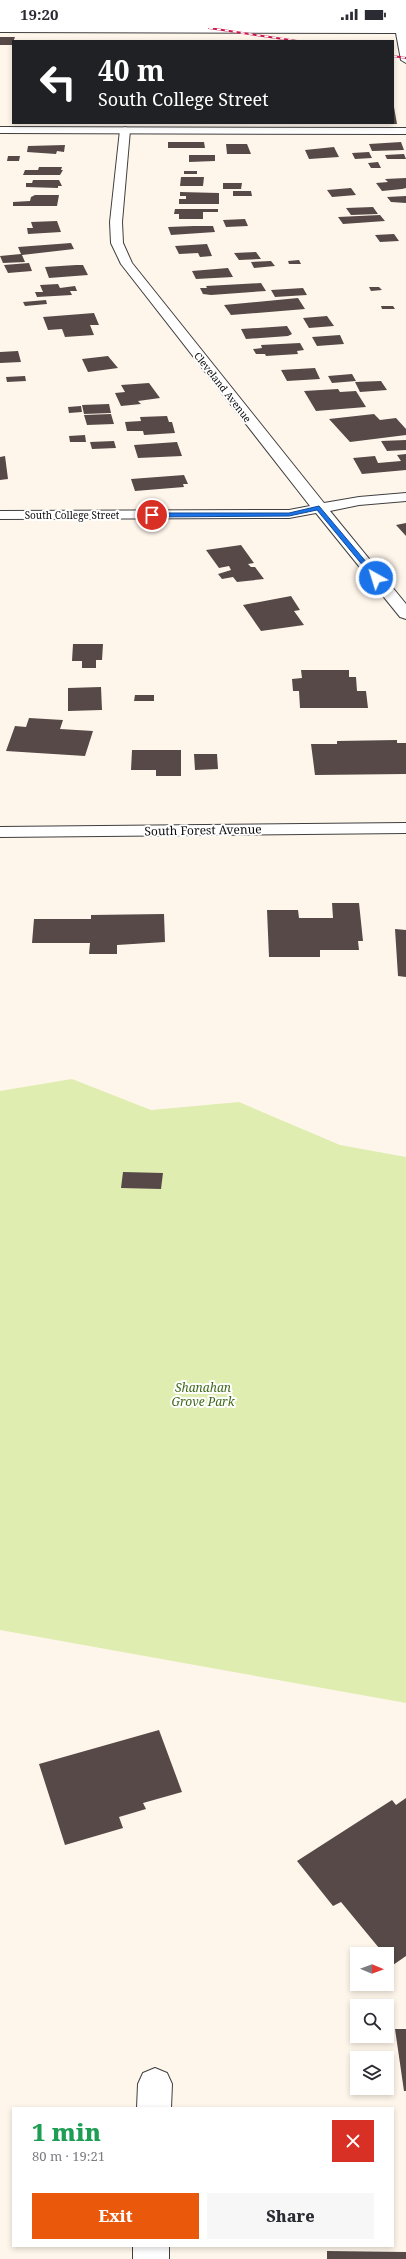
<!DOCTYPE html>
<html lang="en">
<head>
<meta charset="utf-8">
<style>
  :root { --surface:#fff; --page:#f7f7f7; --text:#2b2b33; --muted:#7c7c81; --accent:#ea580c }
  body { margin:0; font-family:"Noto Serif",serif; background:var(--page); color:var(--text); height:100vh; display:flex; flex-direction:column; font-size:15px; white-space:nowrap }
  * { box-sizing:border-box; margin:0 }
  p { font-size:13px; color:var(--muted) }
  .icon { flex:none; width:22px; height:22px; fill:none; stroke:currentColor; stroke-width:2; stroke-linecap:round; stroke-linejoin:round }
  .map { position:relative; flex:1; overflow:hidden }
  .sheet { position:absolute; left:12px; top:2079px; width:382px; height:140px; display:flex; flex-direction:column; background:var(--surface); border-radius:0px; box-shadow:0 2px 6px #0003 }
  .sheet>* { flex:none }
  .guide { position:absolute; left:12px; top:12px; width:382px; height:84px; border-radius:0px; box-shadow:0 2px 6px #0003; background:#202124; color:#fff; overflow:hidden }
  .needle { width:26px; rotate:91deg }
  .buttons { position:absolute; left:350px; top:1919px; display:grid; gap:8px }
  .buttons a { display:grid; place-items:center; width:44px; height:44px; border-radius:0px; background:var(--surface); box-shadow:0 2px 6px #0003; font-size:20px }
  .pin { position:absolute; display:grid; place-items:center; width:34px; height:34px; color:#fff; margin:-17px; border:2px solid #fff; border-radius:50%; box-shadow:0 1px 4px #0007 }
  .me { position:absolute; width:44px; margin:-22px; rotate:321deg; stroke-linejoin:round; filter:drop-shadow(0 0 3px #0008) }
  .turn { display:flex; align-items:center; gap:14px; height:84px; padding:0 20px; font-size:18px }
  .turn .icon { width:52px; height:52px; stroke-width:2.5 }
  .turn b { display:block; font-size:28px; line-height:34px }
  .round { display:grid; place-items:center; flex:none; width:42px; height:42px; border-radius:0px; background:var(--page) }
  .headline { display:flex; align-items:center; justify-content:space-between; height:68px; padding:0 20px }
  h1 { font-size:24px; font-weight:800; line-height:30px; color:#1e9e55 }
  .primary-button { display:flex; gap:8px; margin-top:auto; padding:8px 20px }
  .primary-button a { flex:1; height:46px; border-radius:0px; background:var(--accent); color:#fff; font-size:16px; font-weight:800; line-height:46px; text-align:center }
  .primary-button a+a { background:var(--page); color:var(--text) }
  .status { display:flex; justify-content:space-between; align-items:center; height:28px; padding:0 20px; background:var(--surface); direction:ltr }
  .status svg { height:11px; fill:currentColor }
  .map>svg:first-child { display:block }
  .green { fill:#e0edb1 }
  .building { fill:#564947 }
  .lines { fill:none; stroke-linecap:round; stroke-linejoin:round }
  .minor-casing { stroke:#3f3f3f; stroke-width:2 }
  .tertiary-casing { stroke:#3f3f3f; stroke-width:2 }
  .minor { fill:#fff; fill-rule:evenodd }
  .tertiary { fill:#fff; fill-rule:evenodd }
  .rail-casing { stroke:#c8184e; stroke-width:2 }
  .rail { stroke:#fff; stroke-width:1.5; stroke-dasharray:4; stroke-linecap:butt }
  .route { fill:#1a73e8; stroke:#114b97 }
  .labels { text-anchor:middle; dominant-baseline:central; stroke-width:4; stroke-linejoin:round; paint-order:stroke }
  .far-street-label { font-size:10px; fill:#0c0c0c; stroke:#fff }
  .street-label { font-size:12px; fill:#0c0c0c; stroke:#fff }
  .park-label { font-size:12px; font-style:italic; fill:#3d6917; stroke:#fff }
</style>
</head>
<body>
<div class="status"><b>19:20</b><svg viewBox="0 0 49 12"><path d="M0 12V9h3v3zM5 12V6h3v6zM10 12V3h3v9zM15 12V0h3v12zM26 1h20v11H26zM47 4h2v5h-2z"/></svg></div>
<div class="map">
<svg width="406" height="2231" viewBox="0 0 406 2231">
  <rect width="100%" height="100%" fill="#fff6eb"/>
  <path class="green" d="M72,1051l79,31 88,-8 101,43 66,12v546l-406,-73v-539z"/>
  <path class="building" d="M0,9h15l-3,8h-12z
    M393,79h1l3,17h-4z
    M168,114h36l1,6h-37z
    M401,114l3,8 -32,1 -3,-7z
    M226,116h21l4,10h-24z
    M65,117l-1,7 -7,-1 -1,3 -29,-2 1,-6z
    M334,119l5,10 -30,2 -4,-9z
    M369,124l3,6 -17,1 -3,-6z
    M404,126l2,5h-19l-2,-4z
    M189,127h26v6l-26,1z
    M8,128h12l-1,5h-12z
    M378,134l3,6h-10l-3,-5z
    M39,139h23l-1,3h2l-3,5h-37l2,-5h13z
    M184,143h13v3h-13z
    M181,149h23l-1,9h-23z
    M406,150v10l-4,1 -20,2 -6,-8 12,-1 -3,-3z
    M33,152h26l3,6h-4v2l-32,-1v-4h6z
    M223,155h19l-1,6h-18z
    M351,160l5,7 -24,2 -5,-7z
    M233,163h18l1,5h-19z
    M180,164l39,1v11h-40v-5h7v-3h-6z
    M35,167h24l-2,11h-44v-4l17,-1 1,-4z
    M406,168v7l-15,-1 -4,-5z
    M373,179l5,7 -27,1 -5,-7z
    M175,181h43v3h-15v7h-24v-5h-5z
    M380,187l5,6 -42,3 -5,-7z
    M245,191l3,7 -22,1 -3,-7z
    M57,193l4,11 -33,2 -1,-6h6l-2,-6z
    M194,198h19l2,6 -44,3 -3,-8z
    M394,206l5,7 -19,1 -5,-7z
    M71,215l3,6 -52,6 3,7 -22,1 -3,-7 21,-2 -3,-7z
    M207,216l5,12 -12,1 -2,-4 -19,1 -4,-8z
    M256,224l5,7 -22,1 -5,-7z
    M299,232l2,4h-12l-1,-3z
    M271,233l4,5 -21,2 -3,-6z
    M29,235l3,8 -24,2 -4,-8z
    M76,237h7l5,10 -39,3 -4,-11z
    M228,240l5,9 -37,2 -4,-8z
    M261,255l5,8 -55,4 -8,-1 -3,-6h7l-1,-2z
    M58,256l2,4 15,-2 2,5h-7l2,4 -35,2 -2,-5h8l-3,-7z
    M369,259h10l3,3 -11,1z
    M303,260l4,7 -32,2 -4,-7z
    M298,270l7,11 -74,6 -7,-10z
    M46,272l1,4 -22,2 -2,-4z
    M381,278h12l2,3h-13z
    M94,285l5,12h-9l4,10 -29,2 -3,-8 -14,1 -5,-13z
    M327,288l7,10 -25,2 -6,-10z
    M287,298l5,8 -4,2 -42,3 -5,-10z
    M340,307l4,9 -27,2 -5,-9z
    M300,315l4,7 -7,1 1,3 -32,2 -1,-2h-9l-3,-5 9,-1 -1,-3z
    M18,323l3,11 -21,1v-11z
    M108,328l10,12 -30,4 -6,-13z
    M315,340l5,11 -33,2 -6,-11z
    M352,346l4,7 -24,2 -4,-7z
    M25,348l1,5 -19,1 -1,-5z
    M381,353l6,9 -27,2 -5,-10z
    M149,355l11,15 -22,3 3,3 -20,2 -6,-13 10,-1 -4,-7z
    M338,361l2,3 16,-1 10,16 -50,4 -12,-20z
    M109,376l2,9 -27,1 -2,-9z
    M81,378l1,6 -13,1 -1,-6z
    M111,386l3,10 -27,1 -3,-10z
    M374,386l6,6 16,-2 10,11v6l-56,7 -21,-23z
    M167,388l2,6h3l3,11 -31,2 -1,-4h-16l-2,-9 16,-1 -1,-4z
    M85,407l1,7h-16l-1,-6z
    M406,412v10l-19,1 -6,-10z
    M114,413l2,7 -24,1 -2,-7z
    M177,414l5,14 -44,2 -4,-13z
    M406,426v16l-44,4 -9,-16 22,-2 3,7 23,-2 -4,-6z
    M5,428l3,23 -8,1v-23z
    M184,447l4,9h-5l1,3 -49,4 -4,-12z
    M406,495v13l-10,-11z
    M241,517l13,18 -6,1 3,3h4l9,12 -27,3 -4,-5 -11,2 -4,-5 13,-4 -2,-4 -10,2 -13,-18z
    M291,568l9,14 -6,1 10,14 -43,6 -18,-26z
    M73,616h30l-1,16h-6v8h-14v-7h-10z
    M301,642h48v7h7l1,14h9l2,17h-68l-1,-17h-6l-1,-12 10,-1z
    M101,659l1,23 -34,1v-23z
    M135,667h19v6h-20z
    M29,690l34,2 -3,9 33,2 -8,25 -79,-5 9,-25 11,1z
    M397,712v3h9v31l-91,1 -4,-31h26v-3z
    M132,722h49v26h-25v-6h-25z
    M194,726h23l1,15 -23,1z
    M332,875h27l4,38h-5l1,9h-39v7h-51l-2,-47h31l1,8h34z
    M164,886l1,28 -48,3v9h-28l1,-11h-58l2,-24h57v-4z
    M395,901l11,1v47l-8,-1z
    M123,1144l40,1 -2,16 -40,-1z
    M159,1702l23,62 -39,11 3,6 -27,8 4,11 -58,17 -26,-81z
    M406,1770v158l-13,9 -6,-7v-4h-3l-43,-52 -8,4 -36,-45 95,-61 4,5z
    M395,2001h11v62h-2z
    M327,2223l79,1v7h-79z"/>
  <g class="lines">
    <defs>
      <path id="minor" d="M0,0h406v35l-5,-3 -5,-27 -396,-1z
        M125,99l5,3 -8,92 1,21 9,20 192,240 35,-6 47,-4v8l-47,4 -29,6 76,93v15l-6,-2 -84,-104 -27,5 -289,1v-8l289,-1 21,-4 -189,-242 -10,-21 -1,-21 10,-92z
        M406,795v10l-406,4v-10z
        M155,2040l12,5 5,11 -1,24h-34l1,-24 5,-11z
        M133,2218h36v13h-36z"/>
      <path id="tertiary" d="M0,99l406,1v6l-406,-1z"/>
    </defs>
    <use href="#minor" class="minor-casing"/>
    <use href="#tertiary" class="tertiary-casing"/>
    <use href="#minor" class="minor"/>
    <use href="#tertiary" class="tertiary"/>
    <defs>
      <path id="rail" d="M209,0l88,13
        M393,28l13,2"/>
    </defs>
    <use href="#rail" class="rail-casing"/>
    <use href="#rail" class="rail"/>
  </g>
  <path class="route" d="M319,478l59,70v3h-4l-57,-69 -28,6 -137,1 -3,-2 3,-2h137z"/>
  <g class="labels">
    <g class="far-street-label">
      <text transform="translate(223 359) rotate(52)">Cleveland Avenue</text>
      <text x="72" y="487">South College Street</text>
    </g>
    <g class="street-label">
      <text transform="translate(203 802) rotate(-1)">South Forest Avenue</text>
    </g>
    <g class="park-label">
      <text x="203" y="1359">Shanahan<tspan x="203" dy="14">Grove Park</tspan></text>
    </g>
  </g>
</svg>
<div class="buttons">
<a><svg class="needle" viewBox="-14 -14 28 28"><path d="M0-13l5 13h-10z" fill="#e53935"/><path d="M0 13l5-13h-10z" fill="#7c7c81"/></svg></a>
<a><svg class="icon" aria-label="search" viewBox="0 0 24 24"><circle cx="10" cy="10" r="6"/><path d="M15 15l6 6"/></svg></a>
<a><svg class="icon" aria-label="layers" viewBox="0 0 24 24"><path d="M12 4l9 5-9 5-9-5zM3 14l9 5 9-5"/></svg></a>
</div>
<div class="pin" style="left:152px;top:487px;background:#d93025"><svg class="icon" aria-label="arrive" viewBox="0 0 24 24"><path d="M6 21V4h12l-3 4 3 4H6"/></svg></div>
<svg class="me" style="left:376px;top:550px" viewBox="-20 -20 40 40"><circle r="17" fill="#1a73e8" stroke="#fff" stroke-width="3"/><path d="M0-11L8 9 0 5-8 9z" fill="#fff"/></svg>
<div class="guide">
<div class="turn"><svg class="icon" aria-label="left" viewBox="0 0 24 24"><path d="M17 20v-9H6M10 6l-5 5 5 5"/></svg><div><b>40 m</b>South College Street</div></div>
</div>
<section class="sheet">
<div class="headline"><div><h1>1 min</h1><p>80 m · 19:21</p></div><a class="round" style="background:#d93025;color:#fff"><svg class="icon" aria-label="close" viewBox="0 0 24 24"><path d="M6 6l12 12M18 6L6 18"/></svg></a></div>
<div class="primary-button"><a>Exit</a><a>Share</a></div>
</section>
</div>
</body>
</html>
